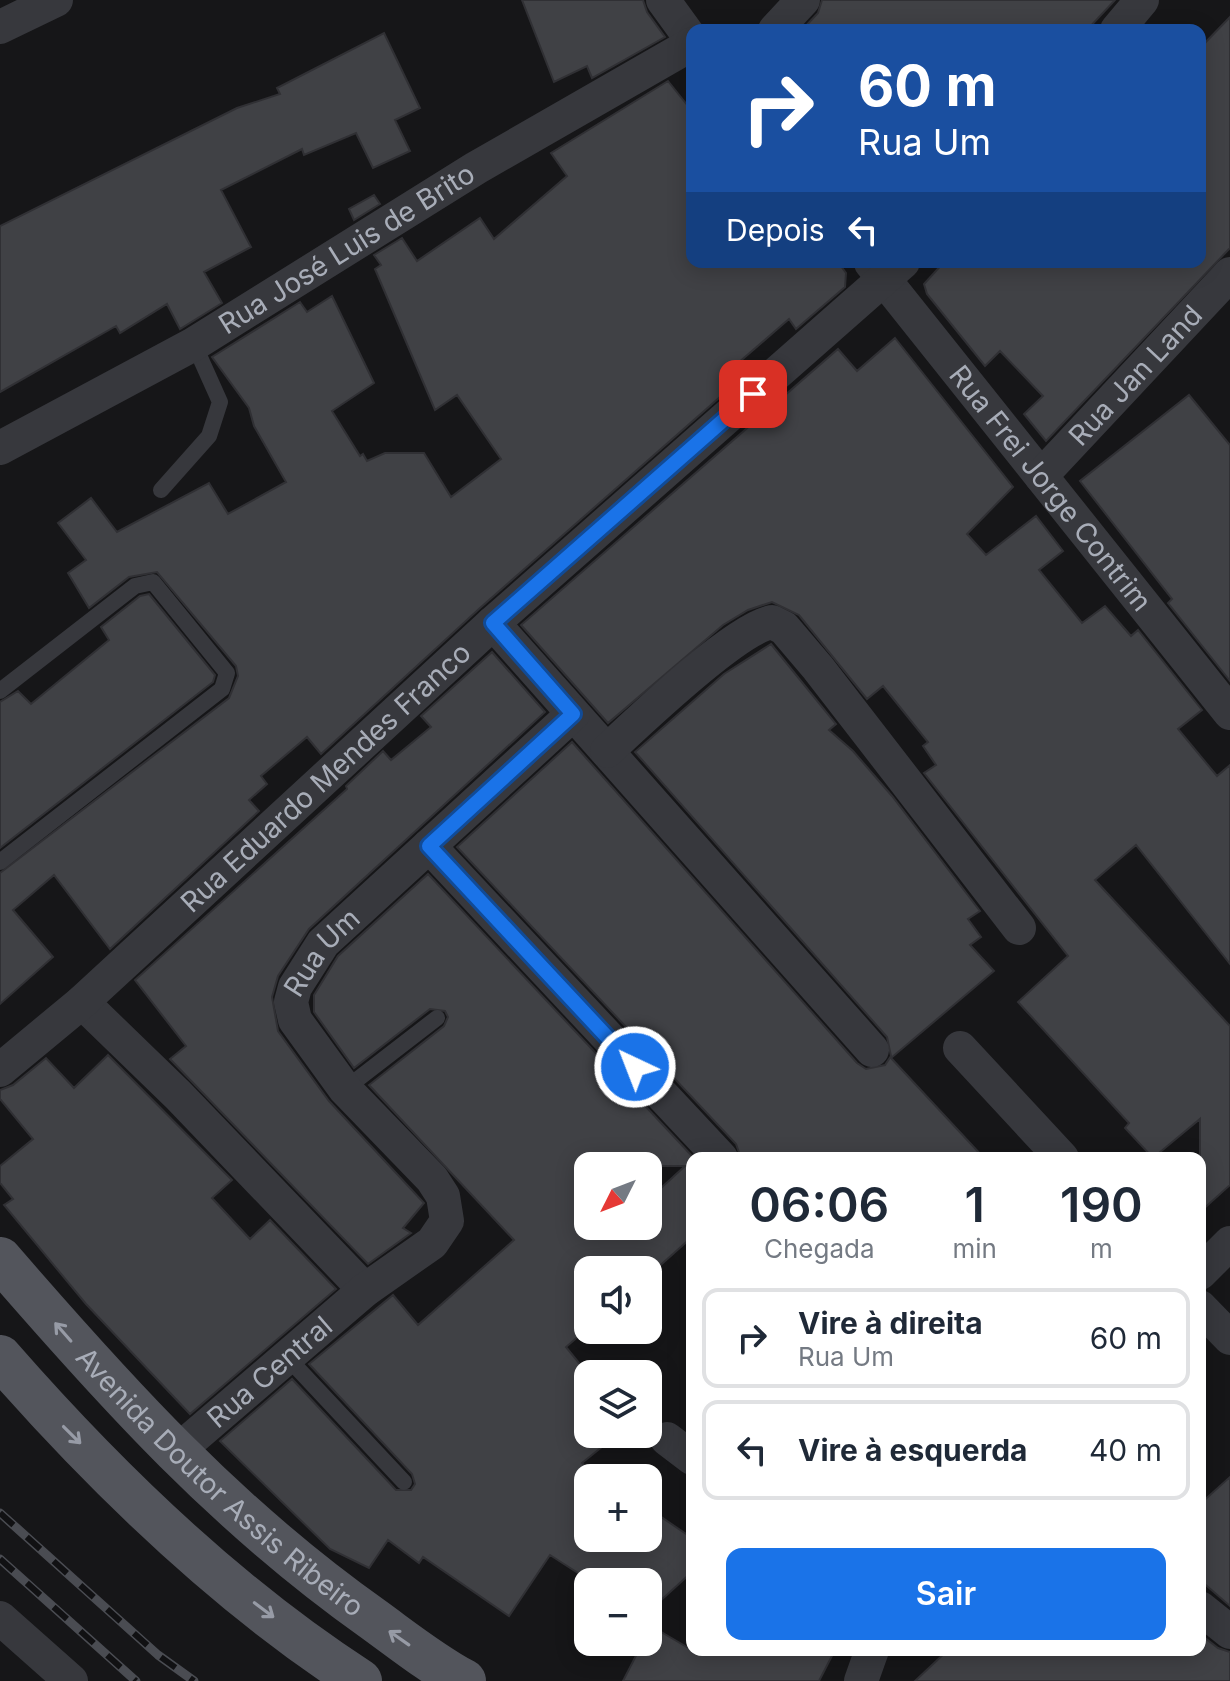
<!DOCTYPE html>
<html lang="pt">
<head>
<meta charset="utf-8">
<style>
  :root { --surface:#fff; --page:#f2f2f3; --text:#1f2937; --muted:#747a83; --line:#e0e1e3; --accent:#1a73e8 }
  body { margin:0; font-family:Inter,sans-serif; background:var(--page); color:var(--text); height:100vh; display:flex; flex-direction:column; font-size:30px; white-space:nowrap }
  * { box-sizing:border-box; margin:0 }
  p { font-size:26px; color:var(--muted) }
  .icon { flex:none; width:44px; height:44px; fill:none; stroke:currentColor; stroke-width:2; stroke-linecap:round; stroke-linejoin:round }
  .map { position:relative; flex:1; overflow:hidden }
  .details { position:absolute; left:686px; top:1152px; width:520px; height:504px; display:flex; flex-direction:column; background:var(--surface); border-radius:16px; box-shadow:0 4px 20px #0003 }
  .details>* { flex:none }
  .hud { position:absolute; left:686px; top:24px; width:520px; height:244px; border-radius:16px; box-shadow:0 4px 20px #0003; background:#1a4fa0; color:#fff; overflow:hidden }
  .needle { width:52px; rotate:228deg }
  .fabs { position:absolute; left:574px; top:1152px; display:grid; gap:16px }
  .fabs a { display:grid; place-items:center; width:88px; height:88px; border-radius:16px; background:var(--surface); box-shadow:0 4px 20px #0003; font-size:40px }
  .pin { position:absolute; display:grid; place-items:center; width:68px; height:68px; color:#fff; margin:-34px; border-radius:16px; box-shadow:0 4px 12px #0006 }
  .me { position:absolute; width:88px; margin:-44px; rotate:317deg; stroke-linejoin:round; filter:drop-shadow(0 0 6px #0008) }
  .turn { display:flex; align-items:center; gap:28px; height:168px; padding:0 40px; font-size:36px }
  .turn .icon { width:104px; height:104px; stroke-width:2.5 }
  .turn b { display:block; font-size:56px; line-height:68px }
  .then { display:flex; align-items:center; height:76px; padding:0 40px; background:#0003; gap:16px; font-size:30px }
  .eta { display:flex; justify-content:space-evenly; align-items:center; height:136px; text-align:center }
  .eta b { font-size:48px; font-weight:600; line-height:56px }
  .button { display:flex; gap:16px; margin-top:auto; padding:16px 40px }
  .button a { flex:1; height:92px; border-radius:16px; background:var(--accent); color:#fff; font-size:32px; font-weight:600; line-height:92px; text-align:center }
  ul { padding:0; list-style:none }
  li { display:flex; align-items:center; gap:24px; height:100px; margin:0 16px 12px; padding:0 24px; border:4px solid var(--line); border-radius:16px }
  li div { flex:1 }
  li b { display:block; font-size:30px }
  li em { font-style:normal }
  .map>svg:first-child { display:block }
  .building { fill:#404145; stroke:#303034; stroke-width:2; fill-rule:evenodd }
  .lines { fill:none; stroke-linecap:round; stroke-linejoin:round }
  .service { stroke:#37383d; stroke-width:16 }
  .minor { stroke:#37383d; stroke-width:34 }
  .primary { stroke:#53555c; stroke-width:44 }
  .rail-casing { stroke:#4a4c52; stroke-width:9 }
  .rail { stroke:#111113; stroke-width:6; stroke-dasharray:18; stroke-linecap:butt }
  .oneway { stroke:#979ba6 }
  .route-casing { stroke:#114b97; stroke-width:20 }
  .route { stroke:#1a73e8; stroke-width:14 }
  .labels { text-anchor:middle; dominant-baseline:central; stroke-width:6; stroke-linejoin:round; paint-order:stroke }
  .street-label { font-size:28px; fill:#a8adb8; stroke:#111113 }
</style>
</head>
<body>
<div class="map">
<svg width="1230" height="1681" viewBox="0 0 1230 1681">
  <rect width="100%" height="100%" fill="#161618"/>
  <path class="building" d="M522,0h121l4,12 18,25 -73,41 -5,-12 -33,16z
    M822,0h293l-28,30h-285l16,-17z
    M1230,17v231l-184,193 -22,-27 19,-18 -43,-45 -15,15 -58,-72 -3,-10 20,-22h256v-214z
    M384,33l36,75 -25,12 15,31 -37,17 -17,-35 -52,22 -2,-6 -81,41 30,57 -47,25 18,31 -42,26 -13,-25 -47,29 -4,-7 -116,66v-166l237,-118 43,-14 -3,-6z
    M668,81l24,30v151h146l8,11 -1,14 -49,42 -7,-10 -52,45 8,11 -265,233 -159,146 -14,-17 -46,39 6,8 -18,16 10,11 -149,138 -56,-74 -41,35 40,47 -53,47v-131l229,-175 9,-22 -2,-10 -79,-94 -28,5 -40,31 -21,-35 18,-13 -28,-37 33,-25 26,34 92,-49 19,31 58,-32 -32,-56 -5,-18 -37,-51 88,-55 7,10 25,-16 42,87 -42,28 28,45 3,-2 4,7 18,-8h39l27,44 50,-38 -44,-64 -22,15 -60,-141 6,-4 -7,-10 28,-17 15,23 63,-43 14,21 73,-63 -16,-23z
    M374,195l6,9 -26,16 -5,-11z
    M895,338l118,149 -46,47 19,21 50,-39 27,35 -24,19 43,53 23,-17 26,30 7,-6 64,80 -24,19 39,47 13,-11v199l-94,-119 -41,35 135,146v159l-30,27v-93l-47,39 -28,-30 4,-5 -111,-121 50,-46 -144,-183 12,-8 -13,-19 5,-4 -45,-56 -16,13 -68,-84 -27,-13 -24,8 -25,15 -115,98 -87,-98 317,-276 19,22z
    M1189,395l41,50v236l-62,-78 4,-4 -92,-118z
    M149,594l66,81 -2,7 -213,166v-146l18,-11 13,13 78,-64 -8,-13 39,-31z
    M771,644l65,80 -7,6 24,21 39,45 88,115 -12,8 13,18 -11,8 24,26 -103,87 93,100h-243l-5,-14 -279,-297 115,-105 285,321 9,6 19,-4 6,-9 -4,-19 -252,-285 89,-78z
    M492,652l53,60 -236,217 -31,47 -6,21 6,34 51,70 95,102 -21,25 8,5 -43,31 -198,-205 16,-13 -51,-66 212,-191 -1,-3 37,-35 8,9 40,-33 -10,-11z
    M428,874l264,282v81l-37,33h-67v58l-22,19 22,27v60h30l-36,29 6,5v70h60v-30l44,30v34l-44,40v-30h-56l-42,-27 -41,61 -86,-59 -4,6 -31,-23 -19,28 -39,-19 -110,-108 72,-62 104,111h15l4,-6 -3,-10 -103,-110 84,-69 25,30 96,-85 -145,-155 75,-59 4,-9 -3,-6 -15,-2 -76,59 -40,-56v-17l24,-39zM588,1166h97l-37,34v26h-60z
    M108,1055l124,125 -20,18 38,41 20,-19 66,69 -146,125 -104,-110 -82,-99 9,-6 -13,-16v-17l33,-27 -33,-40v-9l13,-5 33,-27 28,30z
    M1230,1477v129l-30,-26v-76z
    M651,1626l41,24h143l-16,31h-196l20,-39h5z
    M1200,1634l18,14 12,4v29h-315l33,-31h252z"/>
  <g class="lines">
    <path class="service" d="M161,490l48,-54 11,-34 -26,-58
      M0,691l135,-105 18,-4 74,91 -5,16 -222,173
      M345,1089l92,-71
      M286,1356l118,126"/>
    <g class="minor">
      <path d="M663,0l29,40"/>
      <path d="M0,27l56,-27"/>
      <path d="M775,30l28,-30"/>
      <path d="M1117,30l25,-30"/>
      <path id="s1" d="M871,263l359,450"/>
      <path id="s2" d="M0,448l194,-104 282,-176 216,-124"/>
      <path id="s3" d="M1041,476l189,-202"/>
      <path d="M493,623l379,427"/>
      <path d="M607,751c31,-29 128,-122 165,-129l12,6 34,40 201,260"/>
      <path d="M429,846l292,312"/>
      <path d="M82,1002l96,93 187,195"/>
      <path d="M960,1048l102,110"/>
      <path id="s4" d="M0,1070l82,-68 411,-379 410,-361"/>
      <path d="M1200,1273l30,-30"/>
      <path d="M1200,1307l30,31"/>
      <path d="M667,1439l25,19"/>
      <path id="s5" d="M174,1454l191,-164 67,-47 15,-22 -4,-25 -11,-17 -87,-90 -50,-69 -4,-18 4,-15 28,-44 250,-229"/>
      <path d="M1200,1608l30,24"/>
      <path d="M0,1618l71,63"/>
      <path d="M861,1681l11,-31"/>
    </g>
    <g class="primary">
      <path id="s6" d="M0,1259c117,135 226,256 373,360 29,21 59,45 91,62"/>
      <path d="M0,1357c105,120 225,237 360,324"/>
    </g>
    <defs>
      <path id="rail" d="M0,1513l158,142 36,26
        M0,1559l136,122"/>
    </defs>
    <use href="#rail" class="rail-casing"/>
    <use href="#rail" class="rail"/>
  </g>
  <defs><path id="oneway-shaft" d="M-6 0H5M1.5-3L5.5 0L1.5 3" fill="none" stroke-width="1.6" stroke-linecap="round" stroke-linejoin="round" transform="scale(2)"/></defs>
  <g class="oneway">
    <use href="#oneway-shaft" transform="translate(63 1332) rotate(-131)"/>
    <use href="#oneway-shaft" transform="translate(72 1435) rotate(45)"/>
    <use href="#oneway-shaft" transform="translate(264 1610) rotate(37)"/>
    <use href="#oneway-shaft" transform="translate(399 1638) rotate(-145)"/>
  </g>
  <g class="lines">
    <defs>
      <path id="route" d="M635,1067l-206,-221 144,-132 -80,-91 260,-229"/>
    </defs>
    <use href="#route" class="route-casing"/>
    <use href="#route" class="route"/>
  </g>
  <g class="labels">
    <g class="street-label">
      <text stroke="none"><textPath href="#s2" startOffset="400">Rua José Luis de Brito</textPath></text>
      <text stroke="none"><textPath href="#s3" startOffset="138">Rua Jan Land</textPath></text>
      <text stroke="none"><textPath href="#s1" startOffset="288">Rua Frei Jorge Contrim</textPath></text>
      <text stroke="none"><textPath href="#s4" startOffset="438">Rua Eduardo Mendes Franco</textPath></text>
      <text stroke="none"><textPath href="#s5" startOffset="694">Rua Um</textPath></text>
      <text stroke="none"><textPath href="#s5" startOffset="126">Rua Central</textPath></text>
      <text stroke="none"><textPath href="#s6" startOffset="314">Avenida Doutor Assis Ribeiro</textPath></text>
    </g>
  </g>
</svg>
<div class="fabs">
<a><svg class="needle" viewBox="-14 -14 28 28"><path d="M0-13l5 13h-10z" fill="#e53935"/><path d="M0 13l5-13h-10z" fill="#747a83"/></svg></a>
<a><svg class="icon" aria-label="sound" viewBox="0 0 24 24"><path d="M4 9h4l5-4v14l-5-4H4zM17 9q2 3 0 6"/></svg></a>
<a><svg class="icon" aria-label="layers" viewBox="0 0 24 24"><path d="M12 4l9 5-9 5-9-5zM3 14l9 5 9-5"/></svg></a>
<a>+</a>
<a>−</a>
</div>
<div class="pin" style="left:753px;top:394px;background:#d93025"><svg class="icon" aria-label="arrive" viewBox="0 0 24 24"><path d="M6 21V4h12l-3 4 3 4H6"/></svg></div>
<svg class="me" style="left:635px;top:1067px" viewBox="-20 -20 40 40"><circle r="17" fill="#1a73e8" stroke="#fff" stroke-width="3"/><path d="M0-11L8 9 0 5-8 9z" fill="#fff"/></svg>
<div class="hud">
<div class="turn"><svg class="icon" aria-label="right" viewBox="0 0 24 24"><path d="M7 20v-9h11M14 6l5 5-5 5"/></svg><div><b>60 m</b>Rua Um</div></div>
<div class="then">Depois<svg class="icon" aria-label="left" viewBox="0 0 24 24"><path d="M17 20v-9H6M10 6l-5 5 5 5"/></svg></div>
</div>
<section class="details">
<div class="eta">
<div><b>06:06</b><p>Chegada</p></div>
<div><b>1</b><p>min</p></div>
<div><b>190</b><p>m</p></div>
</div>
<ul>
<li><svg class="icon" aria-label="right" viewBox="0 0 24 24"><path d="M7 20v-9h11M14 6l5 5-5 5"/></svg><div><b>Vire à direita</b><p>Rua Um</p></div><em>60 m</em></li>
<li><svg class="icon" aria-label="left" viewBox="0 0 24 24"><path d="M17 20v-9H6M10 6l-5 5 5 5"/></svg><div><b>Vire à esquerda</b></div><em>40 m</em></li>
</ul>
<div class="button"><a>Sair</a></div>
</section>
</div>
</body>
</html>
